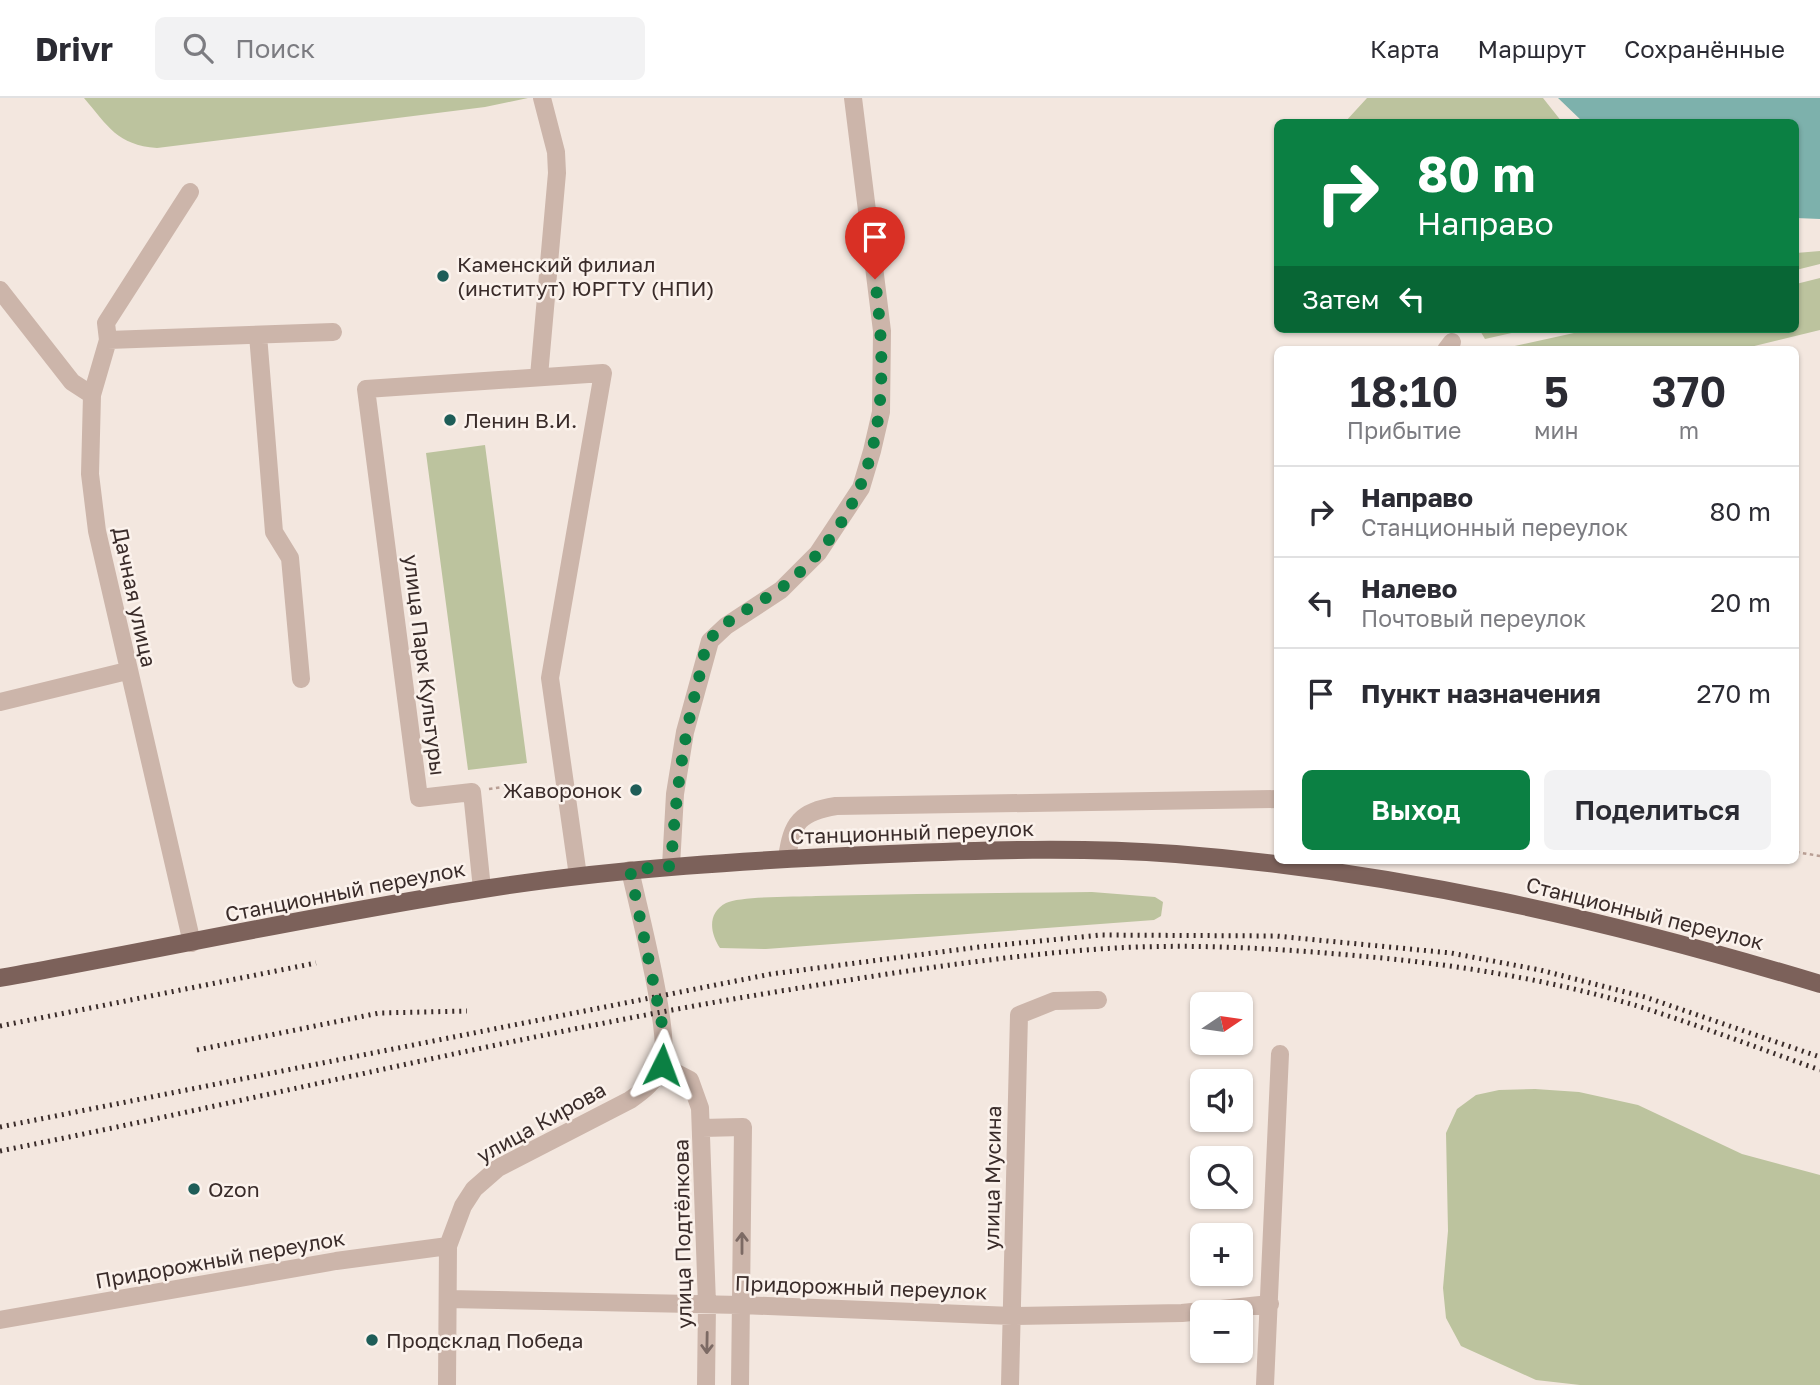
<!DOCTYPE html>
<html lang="ru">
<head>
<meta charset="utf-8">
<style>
  :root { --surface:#fff; --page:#f2f2f3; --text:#2b2b33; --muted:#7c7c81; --line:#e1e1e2; --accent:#0b8043 }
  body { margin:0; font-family:"Golos Text",sans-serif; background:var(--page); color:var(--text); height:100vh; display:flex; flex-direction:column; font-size:26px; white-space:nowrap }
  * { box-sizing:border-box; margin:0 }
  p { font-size:23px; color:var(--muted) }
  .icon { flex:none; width:38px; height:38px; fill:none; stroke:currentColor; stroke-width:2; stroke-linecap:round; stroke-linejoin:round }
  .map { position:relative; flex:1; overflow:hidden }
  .sheet { position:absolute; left:1274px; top:248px; width:525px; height:518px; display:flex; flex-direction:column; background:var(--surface); border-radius:10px; box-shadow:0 2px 5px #0004 }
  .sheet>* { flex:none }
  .hud { position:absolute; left:1274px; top:21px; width:525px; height:214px; border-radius:10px; box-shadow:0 2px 5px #0004; background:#0b8043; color:#fff; overflow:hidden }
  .needle { width:46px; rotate:77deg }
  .fabs { position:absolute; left:1190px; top:894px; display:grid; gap:14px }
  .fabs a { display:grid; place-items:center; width:63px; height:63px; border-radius:10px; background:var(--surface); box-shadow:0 2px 5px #0004; font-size:35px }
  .pin { position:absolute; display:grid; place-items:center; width:60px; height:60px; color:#fff; margin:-72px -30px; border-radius:50% 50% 50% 0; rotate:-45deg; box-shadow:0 0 7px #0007 }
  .pin .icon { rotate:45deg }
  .me { position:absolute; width:77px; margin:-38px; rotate:3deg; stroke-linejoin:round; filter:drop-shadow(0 0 5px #0008) }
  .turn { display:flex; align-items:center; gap:24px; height:147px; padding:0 28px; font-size:32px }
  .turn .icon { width:91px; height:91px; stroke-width:2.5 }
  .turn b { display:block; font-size:49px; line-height:60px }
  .then { display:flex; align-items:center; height:66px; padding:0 28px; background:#0003; gap:14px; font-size:26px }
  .eta { display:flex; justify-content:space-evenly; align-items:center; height:119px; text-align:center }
  .eta b { font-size:42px; font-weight:600; line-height:49px }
  .button { display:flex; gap:14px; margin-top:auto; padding:14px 28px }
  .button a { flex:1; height:80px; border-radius:10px; background:var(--accent); color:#fff; font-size:28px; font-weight:600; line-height:80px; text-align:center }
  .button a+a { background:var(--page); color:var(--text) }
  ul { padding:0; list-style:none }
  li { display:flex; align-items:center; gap:21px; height:91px; padding:0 28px; border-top:2px solid var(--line) }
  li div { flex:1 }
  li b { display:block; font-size:26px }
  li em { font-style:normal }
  header { display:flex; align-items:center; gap:42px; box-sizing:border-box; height:98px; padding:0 35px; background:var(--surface); border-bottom:2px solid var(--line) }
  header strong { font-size:33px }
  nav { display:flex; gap:38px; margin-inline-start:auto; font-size:24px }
  .search { width:490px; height:63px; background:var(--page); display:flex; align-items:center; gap:18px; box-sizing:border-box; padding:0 24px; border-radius:10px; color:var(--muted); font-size:26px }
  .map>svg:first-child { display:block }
  .green { fill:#bcc39e }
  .water { fill:#7db1ac }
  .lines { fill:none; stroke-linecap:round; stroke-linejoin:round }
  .path { stroke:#b89e94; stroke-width:2.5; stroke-dasharray:3.5 3.5; stroke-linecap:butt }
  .minor { stroke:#ccb5aa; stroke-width:18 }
  .major { stroke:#7c615a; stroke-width:18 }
  .rail { stroke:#3a2c2a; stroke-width:5; stroke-dasharray:2 5; stroke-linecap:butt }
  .oneway { stroke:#7c6a64 }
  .route { stroke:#0b8043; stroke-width:12; stroke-dasharray:0 21.6 }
  .poi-dot { fill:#1e5d58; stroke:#fbf2ec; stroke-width:2.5 }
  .labels { text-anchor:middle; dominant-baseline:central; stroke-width:5; stroke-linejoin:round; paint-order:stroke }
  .poi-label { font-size:21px; fill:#3a2c2a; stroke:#fbf2ec; text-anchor:start }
  .street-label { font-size:21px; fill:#3a2c2a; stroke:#fbf2ec }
</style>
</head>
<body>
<header>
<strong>Drivr</strong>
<div class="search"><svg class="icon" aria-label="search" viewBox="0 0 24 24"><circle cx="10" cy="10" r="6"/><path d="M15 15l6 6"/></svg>Поиск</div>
<nav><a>Карта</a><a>Маршрут</a><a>Сохранённые</a></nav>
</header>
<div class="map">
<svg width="1820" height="1287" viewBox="0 0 1820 1287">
  <rect width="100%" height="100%" fill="#f3e7df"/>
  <path class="green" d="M84,0h444l-43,9 -328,41c-40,-3 -49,-22 -73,-50z
    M1367,0h176l19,24h-217z
    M1820,153v13l-24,6v-17z
    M1820,180v52l-82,20h-241l95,-21h204v-45z
    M1479,231h50l-44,10z
    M485,347l42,318 -59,7 -42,-317z
    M1092,794l63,5 8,5 -2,14 -7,4 -388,29 -46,-1c-10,-15 -13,-35 6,-45 14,-7 71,-6 90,-7 92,-2 184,-3 276,-4z
    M1535,991l44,3 59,13 104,49 78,21v210h-240l-44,-5 -75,-34 -15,-28 -3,-30 5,-57 -2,-98 11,-24 19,-14 23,-5z"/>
  <path class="water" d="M1558,0h262v121l-24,-1v-96h-213z"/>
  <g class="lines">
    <path class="path" d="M489,691l28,-4
      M1796,754l24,4"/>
    <path class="minor" d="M0,192l72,92 20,13 -2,79 7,57 95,412
      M258,237l16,197 16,26 11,121
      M108,242l225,-8
      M1446,252l6,-8
      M539,278l18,-203 -1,-21 -14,-54
      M92,297l16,-55 -2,-17 84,-131
      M0,604l127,-31
      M787,760c5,-36 13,-46 49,-52l442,-7
      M671,768l4,-72 10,-62 25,-91 16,-15 55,-36 37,-37 43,-65 11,-37 9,-39 1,-81 -29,-233
      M482,791l-10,-97 -53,6 -53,-409 237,-16 -53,305 28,198
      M661,967l29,15 10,28 7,196 -1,81
      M702,1030l41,-1 -3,258
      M449,1201l292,6 271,11 170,-3 88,-9
      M0,1222l336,-59 112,-15
      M447,1287l1,-139 15,-40 11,-17 24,-21 132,-68c13,-9 26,-19 32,-35 10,-29 -24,-158 -32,-195
      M1010,1287l9,-370 35,-14 44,-1
      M1265,1287l15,-331"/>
    <path class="major" d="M0,880c161,-29 321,-64 483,-89 135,-21 270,-29 406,-35 95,-4 192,-7 287,0 220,17 433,66 644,130"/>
    <path class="rail" d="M0,928l316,-63
      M197,952l182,-37 88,-2
      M0,1029l771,-153 208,-27 122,-12 175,1 175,17 89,17 105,27 175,60
      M0,1053c247,-49 491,-110 739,-153 120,-20 239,-40 360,-49 87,-6 175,-1 261,7 94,8 194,24 284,52 59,19 117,41 176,62"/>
  </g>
  <defs><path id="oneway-shaft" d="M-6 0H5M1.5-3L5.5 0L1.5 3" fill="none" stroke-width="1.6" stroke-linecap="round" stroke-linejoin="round" transform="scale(1.75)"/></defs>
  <g class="oneway">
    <use href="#oneway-shaft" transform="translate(742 1145) rotate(-90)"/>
    <use href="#oneway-shaft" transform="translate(707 1245) rotate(91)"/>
  </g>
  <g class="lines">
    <path class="route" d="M662,967l1,-36 -33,-159 41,-4c4,-63 11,-123 27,-184 3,-12 5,-30 11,-41 14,-23 60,-41 81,-60 95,-82 100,-186 85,-302"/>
  </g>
  <g class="poi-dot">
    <circle cx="443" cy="178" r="7"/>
    <circle cx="450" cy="322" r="7"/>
    <circle cx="636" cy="692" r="7"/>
    <circle cx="194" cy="1091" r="7"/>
    <circle cx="372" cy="1242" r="7"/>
  </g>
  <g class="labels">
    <g class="poi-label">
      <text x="457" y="166">Каменский филиал<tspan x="457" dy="24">(институт) ЮРГТУ (НПИ)</tspan></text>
      <text x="464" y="322">Ленин В.И.</text>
      <text x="622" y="692" text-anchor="end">Жаворонок</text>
      <text x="208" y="1091">Ozon</text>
      <text x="386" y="1242">Продсклад Победа</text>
    </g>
    <g class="street-label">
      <text transform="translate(135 499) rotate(78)">Дачная улица</text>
      <text transform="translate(425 567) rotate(83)">улица Парк Культуры</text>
      <text transform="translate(912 734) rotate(-2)">Станционный переулок</text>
      <text transform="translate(345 793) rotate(-11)">Станционный переулок</text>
      <text transform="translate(1645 815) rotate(14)">Станционный переулок</text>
      <text transform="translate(541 1024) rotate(-29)">улица Кирова</text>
      <text transform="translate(992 1080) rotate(-89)">улица Мусина</text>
      <text transform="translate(682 1136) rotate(-91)">улица Подтёлкова</text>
      <text transform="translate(220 1161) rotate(-10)">Придорожный переулок</text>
      <text transform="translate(861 1189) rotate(2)">Придорожный переулок</text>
    </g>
  </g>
</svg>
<div class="fabs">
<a><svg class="needle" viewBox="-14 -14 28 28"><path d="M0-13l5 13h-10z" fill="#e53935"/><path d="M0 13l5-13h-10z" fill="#7c7c81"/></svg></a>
<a><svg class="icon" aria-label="sound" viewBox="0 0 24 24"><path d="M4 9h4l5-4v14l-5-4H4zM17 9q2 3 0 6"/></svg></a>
<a><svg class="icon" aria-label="search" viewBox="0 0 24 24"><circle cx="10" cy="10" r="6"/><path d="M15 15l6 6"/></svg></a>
<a>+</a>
<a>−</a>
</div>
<div class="pin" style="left:875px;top:181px;background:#d93025"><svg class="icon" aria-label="arrive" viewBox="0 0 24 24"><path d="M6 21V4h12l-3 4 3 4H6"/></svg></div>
<svg class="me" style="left:662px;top:967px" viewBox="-20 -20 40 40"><path d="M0-17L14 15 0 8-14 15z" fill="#0b8043" stroke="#fff" stroke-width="4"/></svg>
<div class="hud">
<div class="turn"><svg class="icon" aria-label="right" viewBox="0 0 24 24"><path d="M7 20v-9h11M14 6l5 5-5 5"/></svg><div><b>80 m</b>Направо</div></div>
<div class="then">Затем<svg class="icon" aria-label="left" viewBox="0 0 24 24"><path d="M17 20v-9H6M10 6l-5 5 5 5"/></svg></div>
</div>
<section class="sheet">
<div class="eta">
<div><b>18:10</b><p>Прибытие</p></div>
<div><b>5</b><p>мин</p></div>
<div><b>370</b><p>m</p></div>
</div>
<ul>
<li><svg class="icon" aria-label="right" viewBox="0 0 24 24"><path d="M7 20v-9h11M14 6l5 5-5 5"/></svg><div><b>Направо</b><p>Станционный переулок</p></div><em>80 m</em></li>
<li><svg class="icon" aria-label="left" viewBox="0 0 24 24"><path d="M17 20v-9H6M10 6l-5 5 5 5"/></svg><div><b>Налево</b><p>Почтовый переулок</p></div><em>20 m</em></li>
<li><svg class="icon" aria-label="arrive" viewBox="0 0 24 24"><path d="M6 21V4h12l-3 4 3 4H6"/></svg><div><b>Пункт назначения</b></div><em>270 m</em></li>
</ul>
<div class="button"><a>Выход</a><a>Поделиться</a></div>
</section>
</div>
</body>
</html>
